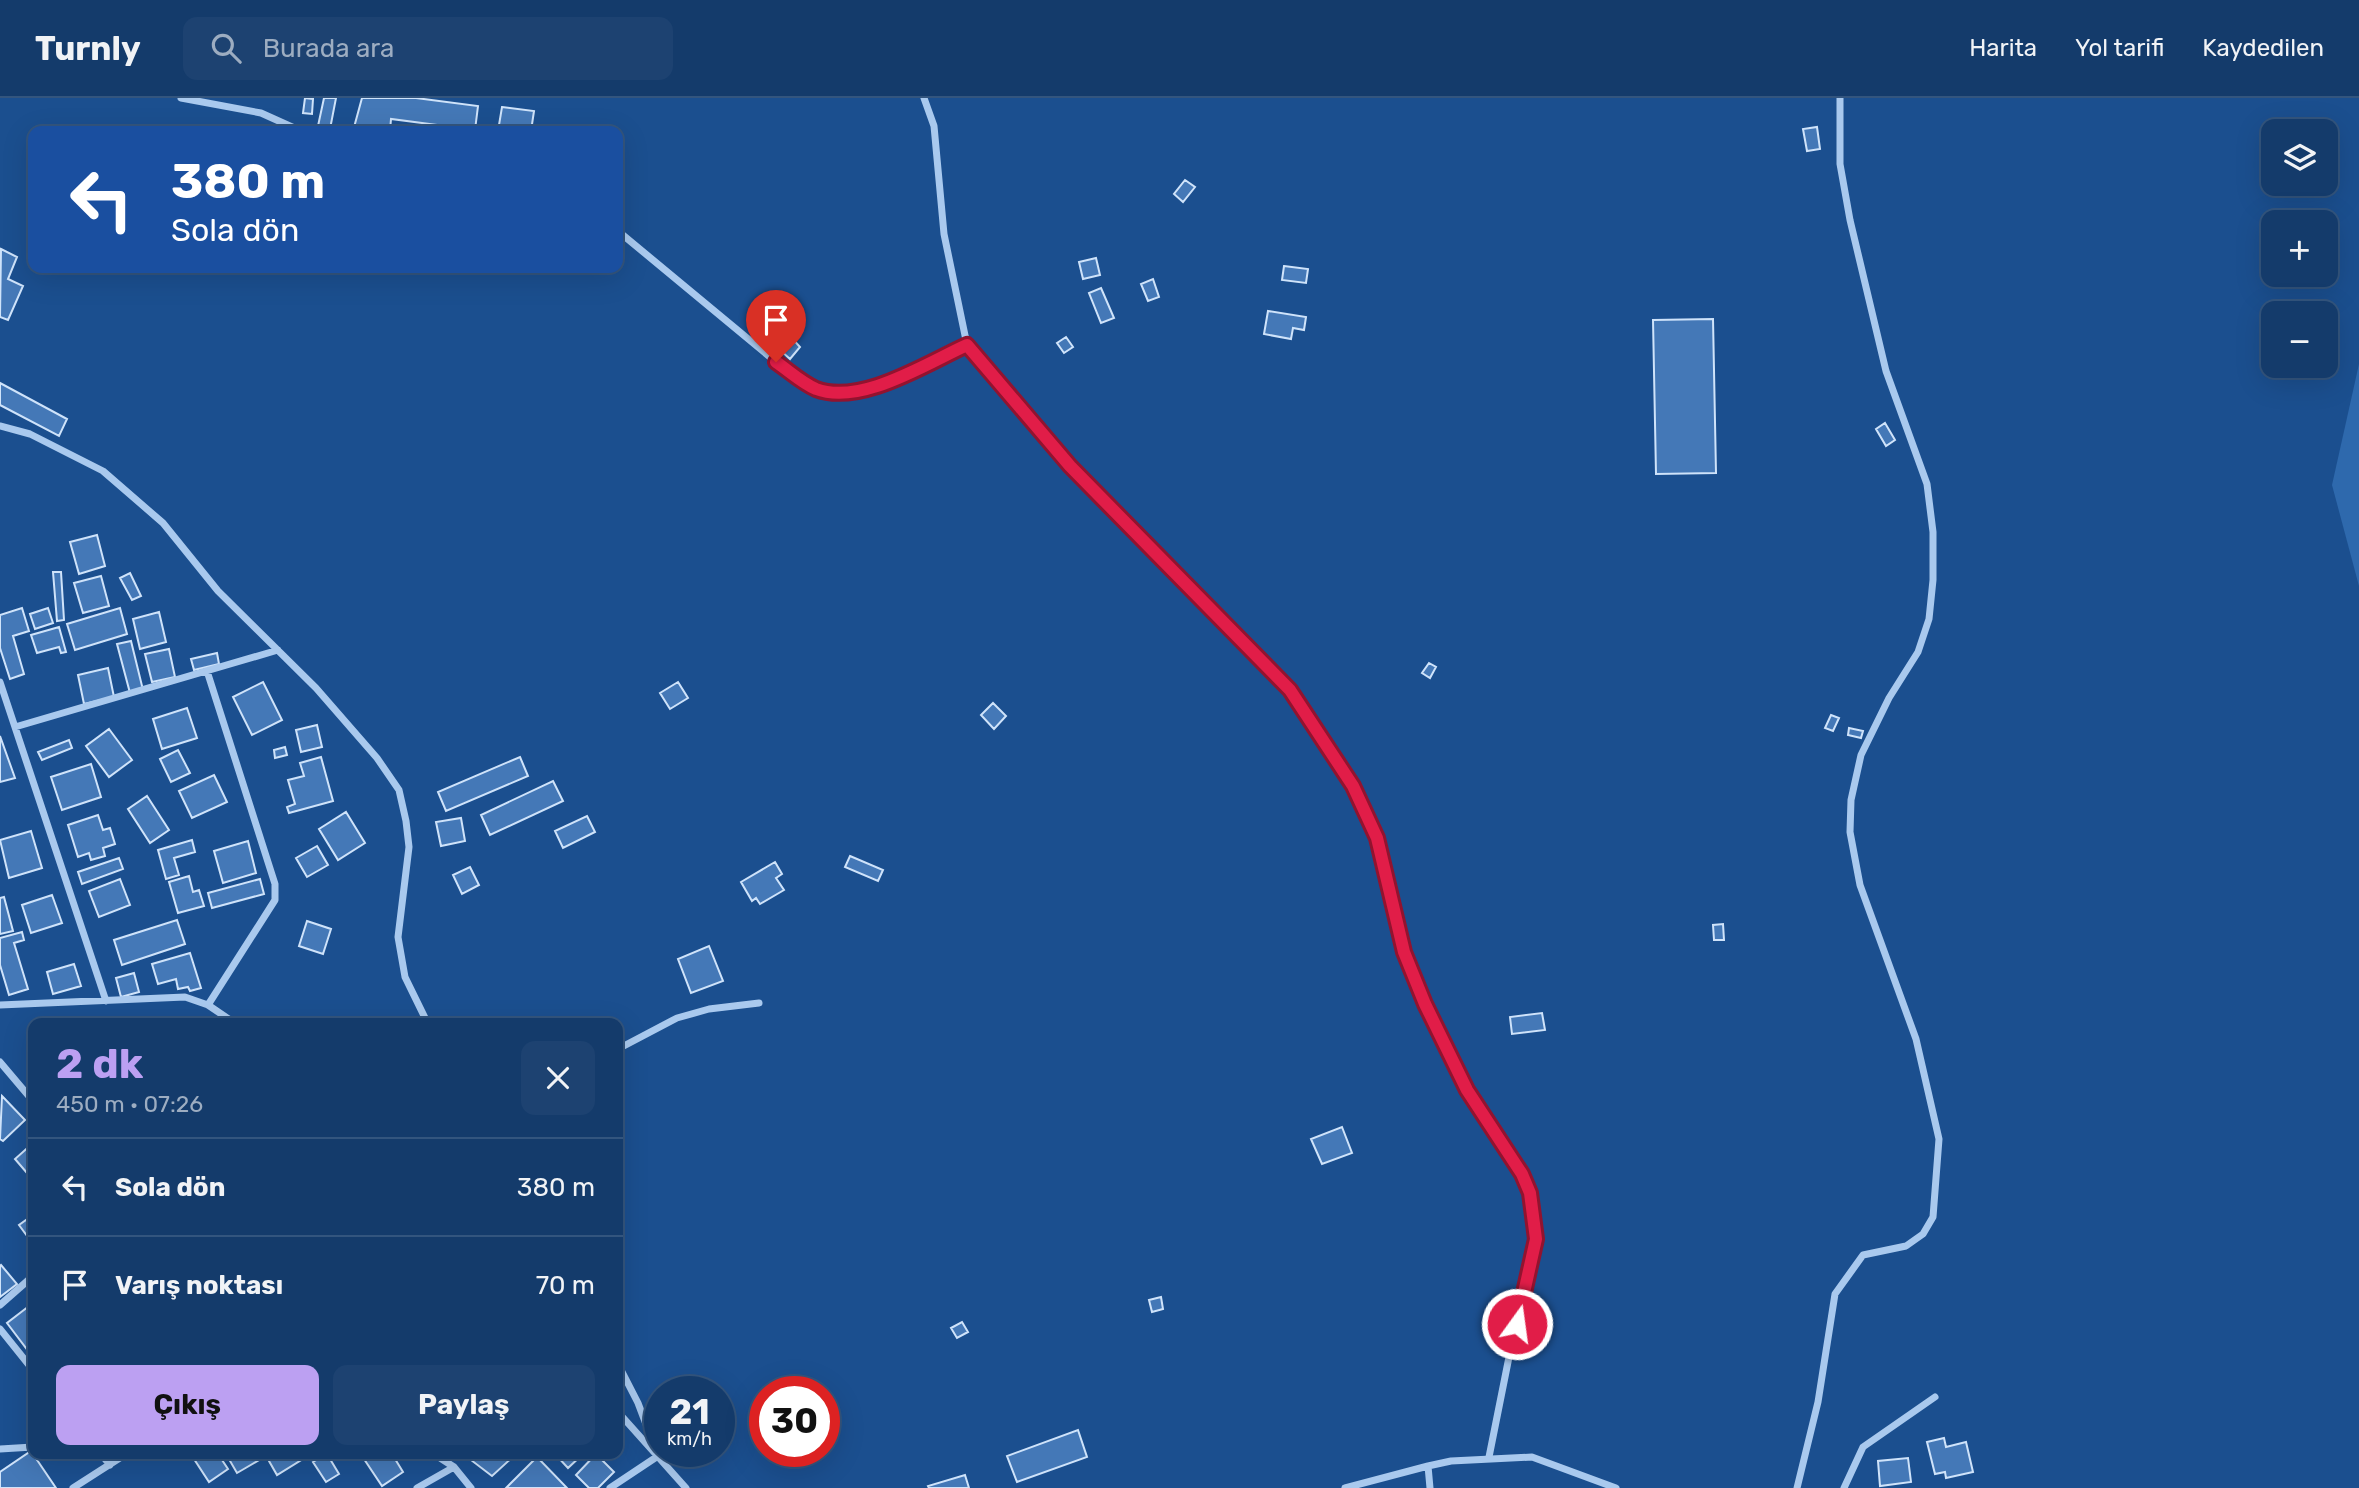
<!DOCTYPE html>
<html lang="tr">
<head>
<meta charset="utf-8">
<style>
  :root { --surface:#143b6b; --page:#1d4271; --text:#f1f3f6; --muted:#9dadc1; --line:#33557e; --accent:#bca0f2 }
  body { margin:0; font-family:Rubik,sans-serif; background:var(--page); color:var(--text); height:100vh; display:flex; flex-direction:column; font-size:26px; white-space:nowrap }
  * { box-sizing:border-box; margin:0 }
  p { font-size:23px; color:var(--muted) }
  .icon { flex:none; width:38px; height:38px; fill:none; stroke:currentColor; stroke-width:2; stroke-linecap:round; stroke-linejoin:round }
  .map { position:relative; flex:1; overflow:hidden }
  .panel { position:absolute; left:28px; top:920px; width:595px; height:441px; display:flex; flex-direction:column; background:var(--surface); border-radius:14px; box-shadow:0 7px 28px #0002,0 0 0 2px var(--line) }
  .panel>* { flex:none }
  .banner { position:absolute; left:28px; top:28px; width:595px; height:147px; border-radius:14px; box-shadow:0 7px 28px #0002,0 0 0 2px var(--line); background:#1a4fa0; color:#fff; overflow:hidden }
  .buttons { position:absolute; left:2261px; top:21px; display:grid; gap:14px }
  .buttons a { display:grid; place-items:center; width:77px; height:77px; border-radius:14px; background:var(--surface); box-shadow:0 7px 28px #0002,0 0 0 2px var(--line); font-size:35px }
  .speed { position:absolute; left:644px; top:1278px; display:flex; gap:14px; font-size:35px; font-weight:700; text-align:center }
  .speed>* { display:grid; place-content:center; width:91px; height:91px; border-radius:50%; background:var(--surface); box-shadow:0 7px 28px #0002,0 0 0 2px var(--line); line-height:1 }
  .speed small { font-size:18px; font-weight:400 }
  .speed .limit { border:10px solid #d22; background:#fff; color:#111 }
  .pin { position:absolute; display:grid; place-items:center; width:60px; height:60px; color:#fff; margin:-72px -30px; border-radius:50% 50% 50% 0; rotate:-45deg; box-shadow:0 0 7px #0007 }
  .pin .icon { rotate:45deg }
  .me { position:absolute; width:77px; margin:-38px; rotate:14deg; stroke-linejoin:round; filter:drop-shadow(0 0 5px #0008) }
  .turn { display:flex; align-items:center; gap:24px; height:147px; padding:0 28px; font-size:32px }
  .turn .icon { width:91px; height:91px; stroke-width:2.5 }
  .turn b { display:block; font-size:49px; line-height:60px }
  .round { display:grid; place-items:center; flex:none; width:74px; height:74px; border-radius:14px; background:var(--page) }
  .head { display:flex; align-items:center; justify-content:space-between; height:119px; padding:0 28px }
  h1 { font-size:42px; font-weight:700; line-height:52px; color:var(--accent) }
  .action { display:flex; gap:14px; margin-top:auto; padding:14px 28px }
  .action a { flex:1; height:80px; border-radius:14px; background:var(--accent); color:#111; font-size:28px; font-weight:700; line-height:80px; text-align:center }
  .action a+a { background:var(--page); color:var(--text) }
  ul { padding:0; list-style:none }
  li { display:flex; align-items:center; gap:21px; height:98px; padding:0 28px; border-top:2px solid var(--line) }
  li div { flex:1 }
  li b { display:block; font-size:26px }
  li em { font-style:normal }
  header { display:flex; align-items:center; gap:42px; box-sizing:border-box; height:98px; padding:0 35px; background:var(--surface); border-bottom:2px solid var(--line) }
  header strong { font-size:33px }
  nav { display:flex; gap:38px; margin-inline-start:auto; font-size:24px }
  .search { width:490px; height:63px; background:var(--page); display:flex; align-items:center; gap:18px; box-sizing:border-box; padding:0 24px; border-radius:14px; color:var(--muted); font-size:26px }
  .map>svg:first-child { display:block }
  .green { fill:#2e69ad }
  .building { fill:#4478b7; stroke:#cfe3fa; stroke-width:2 }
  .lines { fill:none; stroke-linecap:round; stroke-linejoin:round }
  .street { stroke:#a9c9ee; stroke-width:7 }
  .route-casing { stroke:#92132f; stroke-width:18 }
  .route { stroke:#e11d48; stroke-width:12 }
</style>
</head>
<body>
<header>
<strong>Turnly</strong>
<div class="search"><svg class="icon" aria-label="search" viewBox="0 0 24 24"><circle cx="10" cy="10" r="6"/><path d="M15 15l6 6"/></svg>Burada ara</div>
<nav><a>Harita</a><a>Yol tarifi</a><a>Kaydedilen</a></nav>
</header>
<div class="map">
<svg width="2359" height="1390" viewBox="0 0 2359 1390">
  <rect width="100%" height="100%" fill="#1b4f8f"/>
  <path class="green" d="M2359,266v222l-27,-101z"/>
  <path class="building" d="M305,0l8,1 -1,15 -9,-1z
    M324,0h12l-6,31 -12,-3z
    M362,0h54l62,8 -3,24 -84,-11 -1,12h-37z
    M502,9l32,4 -3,20h-33z
    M1817,29l3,22 -13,2 -4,-22z
    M1185,82l10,7 -12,15 -9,-8z
    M1,151l16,8 -9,22 15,7 -15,34 -8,-3z
    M1096,160l4,17 -17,4 -4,-17z
    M1284,168l24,3 -2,14 -24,-3z
    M1153,181l6,18 -11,4 -7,-17z
    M1101,190l13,30 -13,5 -12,-30z
    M1268,213l38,6 -2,13 -11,-2 -2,11 -27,-5z
    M1713,221l3,154 -60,1 -3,-154z
    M791,239l9,10 -10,12 -10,-9z
    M1066,239l7,10 -9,6 -7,-10z
    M0,285l67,36 -8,17 -59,-31z
    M1885,325l10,17 -9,6 -10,-17z
    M97,437l8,31 -26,8 -9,-32z
    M53,474h8l3,48 -7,1z
    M130,475l11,23 -9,4 -12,-22z
    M101,478l8,30 -26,7 -9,-30z
    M22,510l7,23 -16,5 11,38 -14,5 -10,-31v-33z
    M48,510l5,15 -18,6 -5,-15z
    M120,510l7,26 -52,16 -8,-26z
    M159,514l7,30 -26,7 -7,-30z
    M59,529l7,25 -5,1 -2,-6 -22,6 -6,-18z
    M131,543l12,49 -13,3 -13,-49z
    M169,551l6,28 -23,5 -7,-28z
    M217,555l2,11 -25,6 -3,-11z
    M1429,565l7,4 -6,11 -8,-5z
    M108,570l6,29 -30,7 -6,-29z
    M263,584l19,38 -30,15 -19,-38z
    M678,584l10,16 -18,11 -10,-16z
    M993,605l13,13 -12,13 -13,-14z
    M187,610l10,30 -35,11 -9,-30z
    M1831,617l8,3 -6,13 -8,-3z
    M317,627l5,22 -21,5 -5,-22z
    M1849,630l14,3 -2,7 -13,-3z
    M109,631l23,31 -23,17 -23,-31z
    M0,638l15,42 -15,4z
    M69,642l3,8 -30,12 -4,-8z
    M285,649l2,8 -12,3 -1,-8z
    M178,652l12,23 -19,9 -11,-23z
    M321,659l12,44 -44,12 -2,-6 8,-3 -7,-24 16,-4 -4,-13z
    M520,659l8,19 -82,35 -8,-19z
    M91,666l10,33 -39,13 -11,-33z
    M214,677l13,27 -35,16 -13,-27z
    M553,683l10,20 -73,34 -9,-20z
    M147,698l22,34 -19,13 -22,-34z
    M346,714l19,31 -27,17 -19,-31z
    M98,717l5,15 7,-2 5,16 -12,4 2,8 -14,4 -2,-7 -11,4 -10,-32z
    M587,718l8,16 -32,16 -8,-17z
    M461,720l4,23 -24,5 -5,-24z
    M31,733l11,37 -33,10 -9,-38z
    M192,742l3,12 -21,6 5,17 -13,4 -8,-29z
    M248,743l8,32 -33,10 -9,-32z
    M317,748l11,19 -21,12 -11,-19z
    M850,758l33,14 -5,11 -33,-14z
    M119,760l4,11 -41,15 -4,-12z
    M775,764l7,12 -6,4 8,12 -24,14 -4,-6 -4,3 -11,-19z
    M470,769l9,18 -17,9 -9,-19z
    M189,778l4,16 6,-2 5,16 -26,7 -9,-31z
    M120,781l10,26 -31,12 -10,-26z
    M260,781l4,15 -52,14 -4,-15z
    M52,797l10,28 -31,10 -9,-28z
    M4,799l9,34 -13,3v-36z
    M177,822l8,24 -63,21 -8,-25z
    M307,823l24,8 -8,25 -24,-8z
    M1723,826l1,16h-10l-1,-15z
    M22,834l2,8 -10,3 14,46 -19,6 -9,-30v-27z
    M709,848l14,35 -32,12 -13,-34z
    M190,855l11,35 -11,3 -2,-4 -10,2 -2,-10 -18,5 -6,-20z
    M74,866l7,22 -28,8 -6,-22z
    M134,875l5,19 -18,5 -5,-19z
    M1542,915l3,17 -33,4 -2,-17z
    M2,998l23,24 -22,21 -3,-2z
    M1342,1029l10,26 -30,11 -11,-25z
    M33,1045v37l-18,-21z
    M33,1117v29l-14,-19z
    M1,1167l16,19 -17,13v-31z
    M1161,1199l2,12 -11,3 -3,-12z
    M33,1205v46l-4,3 -22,-29z
    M962,1224l6,10 -11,6 -6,-10z
    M1078,1332l9,27 -70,25 -10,-26z
    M1944,1340l2,9 20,-5 7,30 -27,6 -1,-6 -10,2 -8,-32z
    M31,1353l25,37h-56v-16z
    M201,1356h17l10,15 -19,13 -15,-23z
    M226,1356h32l3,5 -24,14z
    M265,1356h46l-34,21z
    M327,1356l12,20 -13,8 -13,-20z
    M371,1356h21l11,18 -21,14 -18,-27z
    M477,1356h39l-24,22 -21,-16z
    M555,1356h28l-15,14z
    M596,1356l18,18 -16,16h-9l-13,-13z
    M537,1359l30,31h-61z
    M1908,1360l3,24 -31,4 -2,-25z
    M965,1377l4,13h-40l-1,-2z"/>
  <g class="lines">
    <path class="street" d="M181,0l80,15 40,18
      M924,0l10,28 10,108 23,111 103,121 220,224 35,51 28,45 24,52 27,114 21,52 42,86 55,84 8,19 5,25 -1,40 -23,89 -22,110
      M618,133l158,131 38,26 28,5 24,-3 101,-45
      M0,328l30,8 73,37 60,52 55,68 98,97 61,70 22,32 7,31 3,26 -11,90 7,40 23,47
      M207,573l68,213v16l-67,105
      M0,584l106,319
      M15,629l263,-77
      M0,907l185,-8 23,8 28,19
      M618,951l59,-31 32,-9 50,-6
      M0,964l33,39
      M0,1207l33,-29
      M0,1231l33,41
      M618,1314l68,76
      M0,1351l33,-2
      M101,1356l9,11
      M434,1356l20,13 17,21
      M73,1390l53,-34
      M417,1390l37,-21
      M610,1390l48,-32 -20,-53 -20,-39
      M1345,1390l83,-22
      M1430,1390l-2,-22 23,-5 81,-4 84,31
      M1797,1390l21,-86 17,-108 28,-39 43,-9 17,-12 10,-17 6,-78 -23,-100 -56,-154 -10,-53 1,-32 10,-45 28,-57 29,-46 11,-33 4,-39v-48l-6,-48 -41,-113 -36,-151 -10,-56v-66
      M1844,1390l19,-41 72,-50"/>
  </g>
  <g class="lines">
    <defs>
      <path id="route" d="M776,264c12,8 26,21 40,27 45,17 111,-26 151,-44l103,121 220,224 63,96 24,52 27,114 21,52 42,86 55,84 8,19 6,46 -19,85"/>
    </defs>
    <use href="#route" class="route-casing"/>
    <use href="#route" class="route"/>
  </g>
</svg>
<div class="buttons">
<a><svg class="icon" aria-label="layers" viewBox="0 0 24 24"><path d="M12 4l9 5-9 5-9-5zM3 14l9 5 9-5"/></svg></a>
<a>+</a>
<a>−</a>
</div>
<div class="speed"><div>21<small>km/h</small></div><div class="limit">30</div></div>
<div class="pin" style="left:776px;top:264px;background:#d93025"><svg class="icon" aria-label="arrive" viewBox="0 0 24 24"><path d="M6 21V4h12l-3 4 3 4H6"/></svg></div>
<svg class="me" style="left:1517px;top:1226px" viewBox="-20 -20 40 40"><circle r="17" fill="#e11d48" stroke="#fff" stroke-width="3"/><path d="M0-11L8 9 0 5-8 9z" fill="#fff"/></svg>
<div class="banner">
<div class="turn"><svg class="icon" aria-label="left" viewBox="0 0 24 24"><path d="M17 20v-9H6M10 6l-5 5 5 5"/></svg><div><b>380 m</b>Sola dön</div></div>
</div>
<section class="panel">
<div class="head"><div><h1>2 dk</h1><p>450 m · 07:26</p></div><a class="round"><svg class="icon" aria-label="close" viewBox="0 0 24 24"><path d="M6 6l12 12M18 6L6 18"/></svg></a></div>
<ul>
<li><svg class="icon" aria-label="left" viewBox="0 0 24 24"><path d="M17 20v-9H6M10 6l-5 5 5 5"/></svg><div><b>Sola dön</b></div><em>380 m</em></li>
<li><svg class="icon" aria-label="arrive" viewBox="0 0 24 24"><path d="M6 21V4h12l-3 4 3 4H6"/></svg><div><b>Varış noktası</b></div><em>70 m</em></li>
</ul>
<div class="action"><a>Çıkış</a><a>Paylaş</a></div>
</section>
</div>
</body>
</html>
